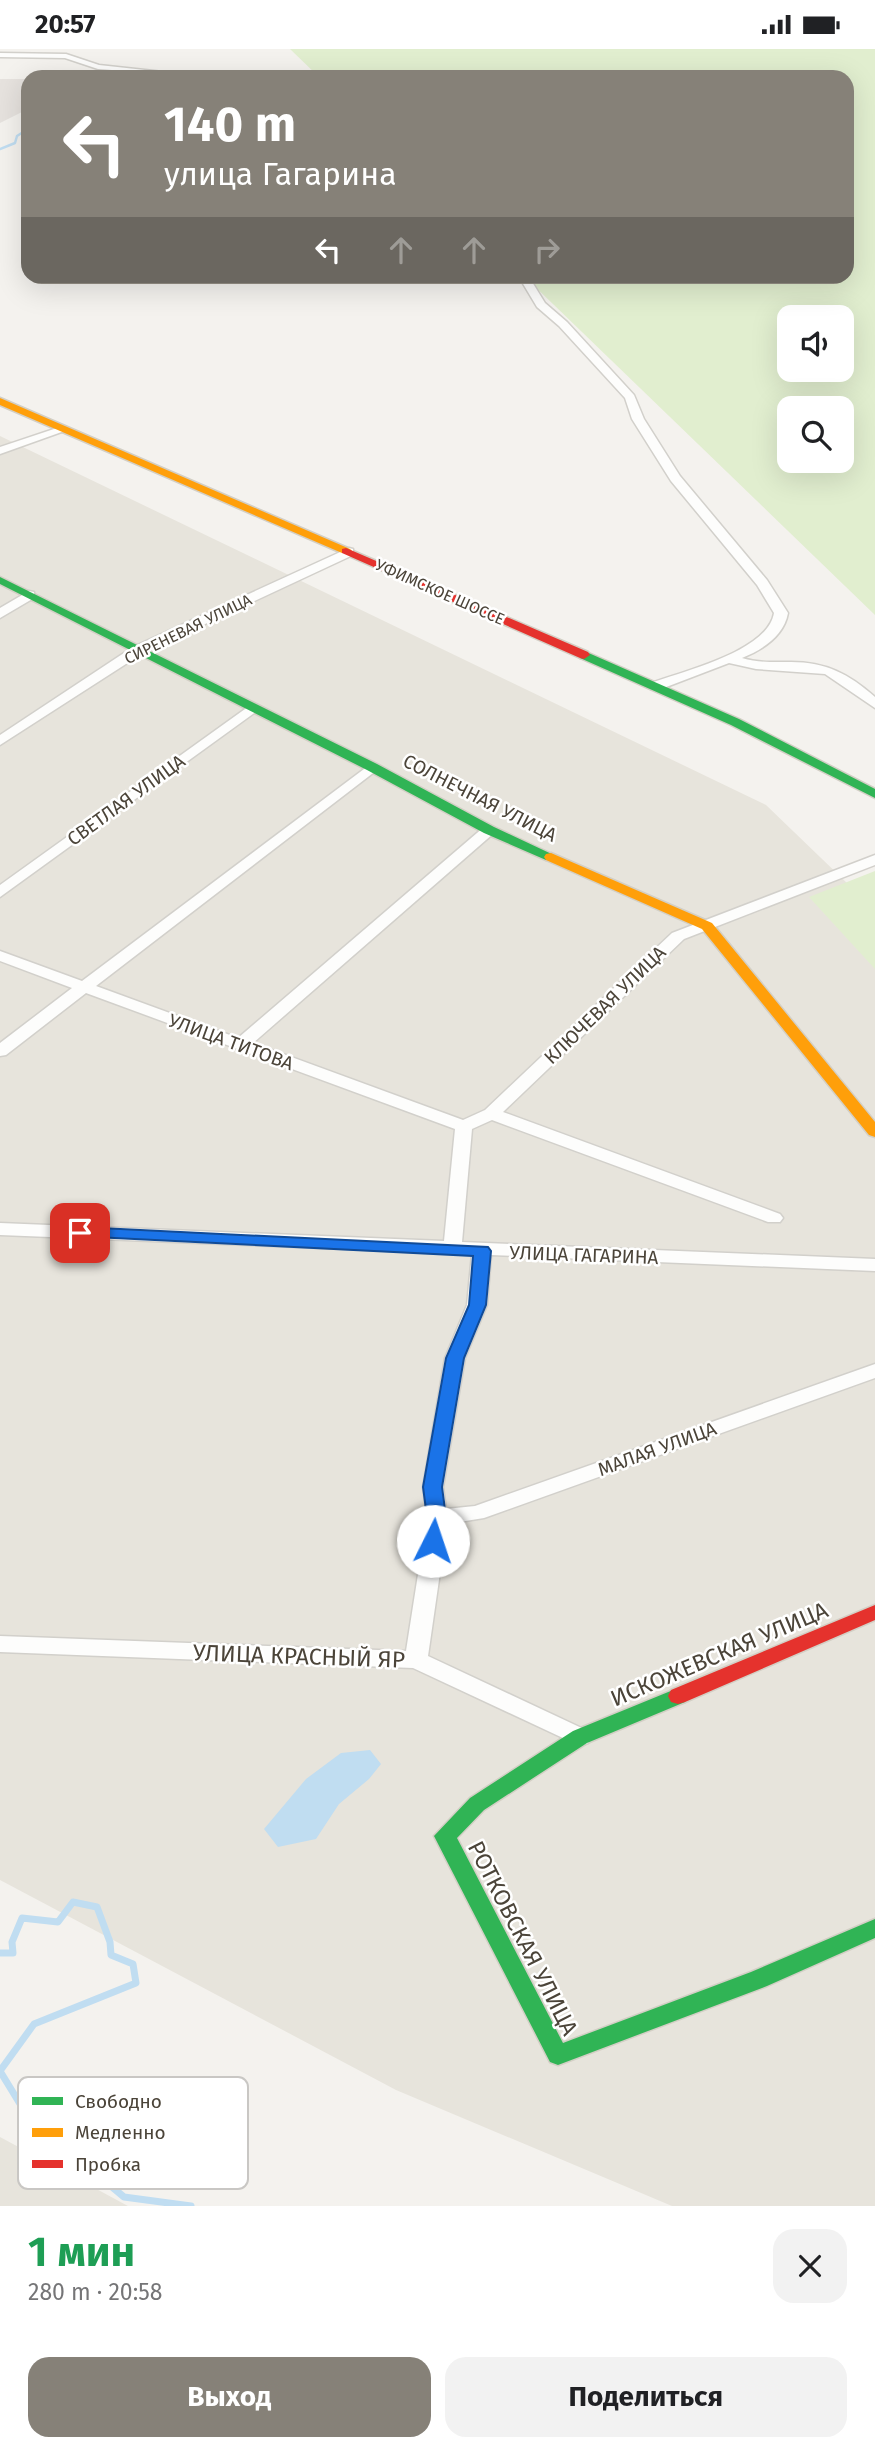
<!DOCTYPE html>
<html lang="ru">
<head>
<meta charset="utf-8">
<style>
  :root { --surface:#fff; --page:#f2f2f2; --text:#202124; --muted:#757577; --accent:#868178 }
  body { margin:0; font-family:"Fira Sans",sans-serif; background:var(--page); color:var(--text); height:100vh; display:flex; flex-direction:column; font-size:26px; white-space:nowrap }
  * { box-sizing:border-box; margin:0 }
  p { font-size:23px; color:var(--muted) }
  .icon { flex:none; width:38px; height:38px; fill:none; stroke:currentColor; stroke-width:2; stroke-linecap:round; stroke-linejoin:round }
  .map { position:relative; height:2157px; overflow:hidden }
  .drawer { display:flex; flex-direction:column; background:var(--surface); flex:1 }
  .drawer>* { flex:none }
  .guide { position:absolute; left:21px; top:21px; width:833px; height:214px; border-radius:21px; box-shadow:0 7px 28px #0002; background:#868178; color:#fff; overflow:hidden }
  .tools { position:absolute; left:777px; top:256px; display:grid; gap:14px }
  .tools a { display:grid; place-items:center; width:77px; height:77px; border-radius:14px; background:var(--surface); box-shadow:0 7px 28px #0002; font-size:35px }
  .pin { position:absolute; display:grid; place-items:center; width:60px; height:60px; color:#fff; margin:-30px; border-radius:14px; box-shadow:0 4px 10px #0006 }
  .me { position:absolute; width:77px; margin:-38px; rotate:4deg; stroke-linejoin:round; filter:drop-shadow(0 0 5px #0008) }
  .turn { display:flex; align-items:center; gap:24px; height:147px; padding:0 28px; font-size:32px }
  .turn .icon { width:91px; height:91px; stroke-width:2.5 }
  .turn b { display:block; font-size:49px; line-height:60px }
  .lanes { display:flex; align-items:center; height:66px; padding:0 28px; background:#0003; justify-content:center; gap:35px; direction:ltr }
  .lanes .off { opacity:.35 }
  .round { display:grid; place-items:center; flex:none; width:74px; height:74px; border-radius:21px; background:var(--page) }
  .head { display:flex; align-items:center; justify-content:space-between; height:119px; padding:0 28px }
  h1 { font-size:42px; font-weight:700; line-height:52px; color:#1e9e55 }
  .cta { display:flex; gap:14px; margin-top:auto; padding:14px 28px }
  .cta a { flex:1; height:80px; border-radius:21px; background:var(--accent); color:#fff; font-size:28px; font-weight:700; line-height:80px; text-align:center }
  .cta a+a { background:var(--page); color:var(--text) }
  .status { display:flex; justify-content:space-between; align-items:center; height:49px; padding:0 35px; background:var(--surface); direction:ltr }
  .status svg { height:19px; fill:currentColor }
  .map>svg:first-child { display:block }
  .residential { fill:#e7e4dc }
  .industrial { fill:#e6e2de }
  .green { fill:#e1eecf; fill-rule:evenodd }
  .water { fill:#c0ddf1 }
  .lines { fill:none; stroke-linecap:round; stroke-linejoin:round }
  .stream-far1 { stroke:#c0ddf1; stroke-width:2.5 }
  .stream { stroke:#c0ddf1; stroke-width:7 }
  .street-casing { stroke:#d2d0cb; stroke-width:3 }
  .fast-casing { stroke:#d3cfc5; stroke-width:3 }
  .slow-casing { stroke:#d3cfc5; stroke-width:3 }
  .jam-casing { stroke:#d3cfc5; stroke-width:3 }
  .street { fill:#fdfdfc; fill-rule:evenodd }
  .fast { fill:#30b455; fill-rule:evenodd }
  .slow { fill:#ff9f0a; fill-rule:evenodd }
  .jam { fill:#e5322d; fill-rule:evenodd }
  .route { fill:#1a73e8; stroke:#114b97; stroke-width:2 }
  .labels { text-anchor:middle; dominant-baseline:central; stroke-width:5; stroke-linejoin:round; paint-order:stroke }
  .far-street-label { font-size:16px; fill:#4b4439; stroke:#fff }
  .street-label { font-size:19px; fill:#4b4439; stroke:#fff }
  .near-street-label { font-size:23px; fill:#4b4439; stroke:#fff }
  .key { fill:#fff; stroke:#c9c7c4; stroke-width:2 }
  .key-label { font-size:19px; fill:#4b4439 }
</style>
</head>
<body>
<div class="status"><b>20:57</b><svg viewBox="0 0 49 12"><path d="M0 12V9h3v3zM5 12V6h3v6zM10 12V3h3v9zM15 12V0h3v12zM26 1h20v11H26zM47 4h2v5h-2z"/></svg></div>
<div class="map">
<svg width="875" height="2157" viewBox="0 0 875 2157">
  <rect width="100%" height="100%" fill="#f4f2ee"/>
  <path class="residential" d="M0,387l766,369 109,105v1296h-203l-276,-116 -396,-210z
    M0,2088l128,69h-128z"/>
  <path class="industrial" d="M0,30h28v30l-28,14z"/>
  <path class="green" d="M290,0h585v566l-350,-338h322v-200h-528zM789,268h53v52h-53zM789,359h53v52h-53z
    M875,822v98l-66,-72z"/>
  <path class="water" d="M370,1701l11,14 -12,15 -30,25 -23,35 -38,8 -14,-18 42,-50 35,-26z"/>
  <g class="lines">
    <path class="stream-far1" d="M0,100l15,-6 2,-7 11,-7"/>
    <path class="stream" d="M0,1904h13l-1,-11 10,-24 36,4 15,-20 24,5 13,35 1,13 22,9 3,19 -102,41 -34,47
      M0,2022l28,46 96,80 67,9"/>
    <defs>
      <path id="street" d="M0,4l66,1 33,11 110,12 -111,-8 -33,-11 -65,-1z
        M519,228h10l16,26 22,19 67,73 10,24 36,57 87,104 21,33c-4,23 -26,37 -46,45 16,5 33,4 49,4 35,0 58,12 84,35v11l-50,-34 -69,-5 -27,-6 -68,26h-10v-6c33,-12 117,-32 123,-70l-17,-28 -86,-104 -39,-62 -7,-21 -66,-72 -22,-19z
        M60,378l10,2 -70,25v-7z
        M349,499l4,1v6l-210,98 -143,92v-10l133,-88z
        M29,542l5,1v6l-34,20v-10z
        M252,655l5,1v6l-257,186v-12z
        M372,714l7,4 -2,3 -281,216 142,52 246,-211h10v6l-241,210 210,77 22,-10 187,-177 203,-78v10l-191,74 -181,173 277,102 3,4 -3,4h-12l-276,-102 -20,9 -10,113 413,17v12l-384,-16 -4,50 -22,53 -22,129 3,22 29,-3 400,-142v14l-391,140 -37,6 -19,132 160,75 3,6 -3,6 -8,3 -167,-78 -413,-16v-16l406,15 21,-134 -4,-30 22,-129 22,-53 5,-51 -472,-19v-12l444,18 11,-112 -369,-136 -80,62 -6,1v-13l72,-55 -72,-27v-10l82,30z"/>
      <path id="fast" d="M0,528l377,187 117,63 64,30 -2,3h-10l-62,-27 -117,-63 -367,-186z
        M584,602l155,68 136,70v9l-144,-73 -151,-67v-6z
        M678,1639l7,2 3,6 -3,6 -98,41 -103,67 -27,28 106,205 188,-71 124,-53v19l-108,48 -209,79 -8,-3 -116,-226 36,-38 103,-67z"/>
      <path id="slow" d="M0,349l350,151 2,2 -10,2 -342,-148z
        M551,804l161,70 163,199v15l-6,-2 -167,-206 -156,-69 -2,-3 2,-3z"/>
      <path id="jam" d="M346,499l242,104 2,3 -6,4 -4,-1 -238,-105v-4z
        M875,1556v15l-190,82 -7,2 -7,-2 -3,-6 3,-6z"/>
    </defs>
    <use href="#street" class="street-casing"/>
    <use href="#fast" class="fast-casing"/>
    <use href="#slow" class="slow-casing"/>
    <use href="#jam" class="jam-casing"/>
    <use href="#street" class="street"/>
    <use href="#fast" class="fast"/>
    <use href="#slow" class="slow"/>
    <use href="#jam" class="jam"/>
  </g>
  <path class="route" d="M80,1178l408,20 3,4 -5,54 -22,53 -22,129 4,30 -6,29 -7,2 -9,-7 3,-24 -4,-30 23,-129 23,-53 4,-49 -399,-20 -3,-3 3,-4z"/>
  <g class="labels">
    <g class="far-street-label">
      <text transform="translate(440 543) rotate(24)">УФИМСКОЕ ШОССЕ</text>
      <text transform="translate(188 580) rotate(-26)">СИРЕНЕВАЯ УЛИЦА</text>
    </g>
    <g class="street-label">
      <text transform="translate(480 749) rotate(27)">СОЛНЕЧНАЯ УЛИЦА</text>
      <text transform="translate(126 751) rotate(-36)">СВЕТЛАЯ УЛИЦА</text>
      <text transform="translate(605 956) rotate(-44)">КЛЮЧЕВАЯ УЛИЦА</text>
      <text transform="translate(231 993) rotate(20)">УЛИЦА ТИТОВА</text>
      <text transform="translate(584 1206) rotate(2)">УЛИЦА ГАГАРИНА</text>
      <text transform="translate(657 1400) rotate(-20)">МАЛАЯ УЛИЦА</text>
    </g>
    <g class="near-street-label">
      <text transform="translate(719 1605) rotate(-23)">ИСКОЖЕВСКАЯ УЛИЦА</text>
      <text transform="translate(299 1607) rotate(2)">УЛИЦА КРАСНЫЙ ЯР</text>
      <text transform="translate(523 1889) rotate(63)">РОТКОВСКАЯ УЛИЦА</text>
    </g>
  </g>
  <rect x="18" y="2028" width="230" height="112" rx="10" class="key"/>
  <rect x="32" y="2048" width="31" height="8" fill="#30b455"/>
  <rect x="32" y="2079" width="31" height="9" fill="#ff9f0a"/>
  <rect x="32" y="2111" width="31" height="8" fill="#e5322d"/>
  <g class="key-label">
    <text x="75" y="2059">Свободно</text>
    <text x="75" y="2090">Медленно</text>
    <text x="75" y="2122">Пробка</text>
  </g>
</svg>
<div class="tools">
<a><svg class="icon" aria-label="sound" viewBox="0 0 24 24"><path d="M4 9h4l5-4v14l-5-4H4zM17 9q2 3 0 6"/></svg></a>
<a><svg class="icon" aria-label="search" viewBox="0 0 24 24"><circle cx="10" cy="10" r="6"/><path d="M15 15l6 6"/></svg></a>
</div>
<div class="pin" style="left:80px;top:1184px;background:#d93025"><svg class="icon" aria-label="arrive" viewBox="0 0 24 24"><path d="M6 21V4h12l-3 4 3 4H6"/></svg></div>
<svg class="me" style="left:433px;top:1492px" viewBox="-20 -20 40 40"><circle r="19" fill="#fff"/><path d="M0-13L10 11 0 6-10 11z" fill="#1a73e8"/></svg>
<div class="guide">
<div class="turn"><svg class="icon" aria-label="left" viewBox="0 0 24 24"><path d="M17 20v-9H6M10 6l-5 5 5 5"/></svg><div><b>140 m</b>улица Гагарина</div></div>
<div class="lanes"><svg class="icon" aria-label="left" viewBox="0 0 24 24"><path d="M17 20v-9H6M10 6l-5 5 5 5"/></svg><svg class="icon off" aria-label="ahead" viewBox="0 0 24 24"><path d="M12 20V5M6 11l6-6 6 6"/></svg><svg class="icon off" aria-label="ahead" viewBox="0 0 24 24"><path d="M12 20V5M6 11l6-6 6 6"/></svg><svg class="icon off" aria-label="right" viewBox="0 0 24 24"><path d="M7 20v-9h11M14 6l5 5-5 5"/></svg></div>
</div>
</div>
<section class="drawer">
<div class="head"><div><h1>1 мин</h1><p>280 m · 20:58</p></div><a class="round"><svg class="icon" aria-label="close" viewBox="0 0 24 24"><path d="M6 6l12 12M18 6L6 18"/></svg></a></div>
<div class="cta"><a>Выход</a><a>Поделиться</a></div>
</section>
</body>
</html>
